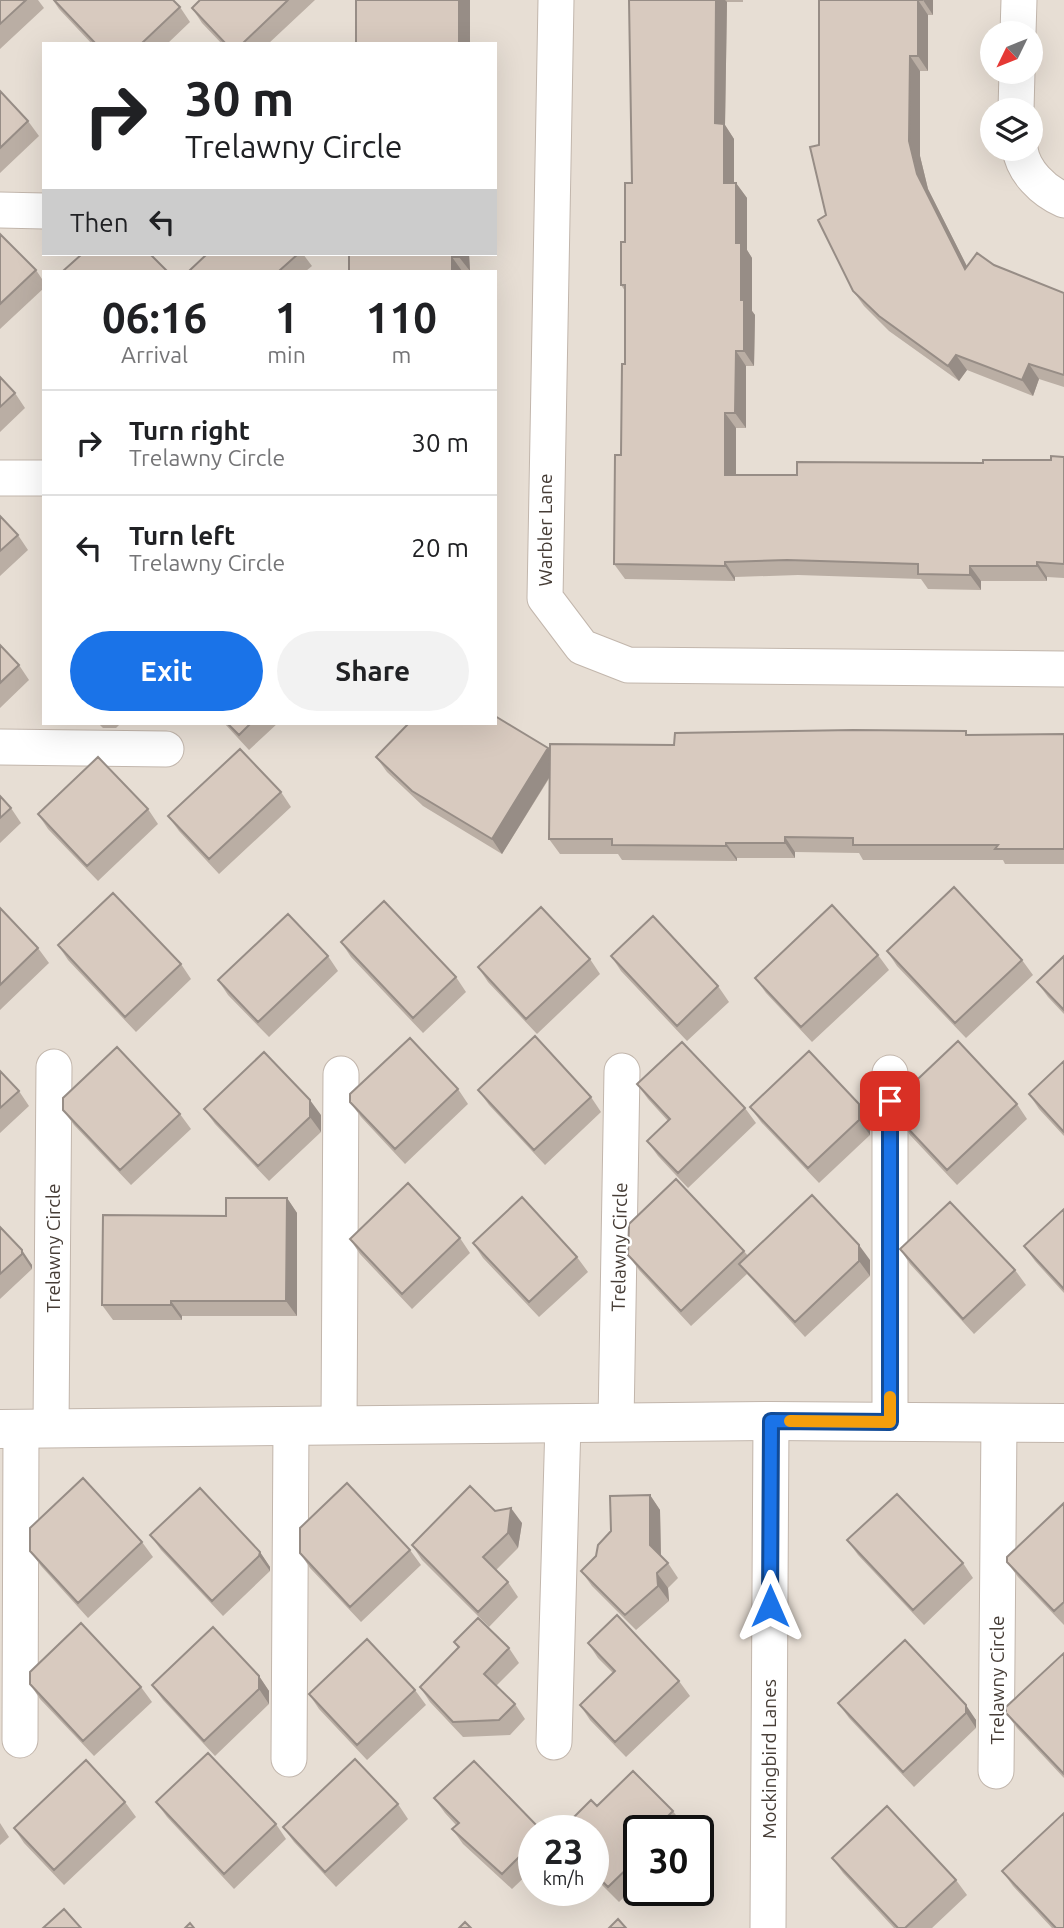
<!DOCTYPE html>
<html lang="en">
<head>
<meta charset="utf-8">
<style>
  :root { --surface:#fff; --page:#f2f2f2; --text:#202124; --muted:#757577; --line:#e0e0e0; --accent:#1a73e8 }
  body { margin:0; font-family:Ubuntu,sans-serif; background:var(--page); color:var(--text); height:100vh; display:flex; flex-direction:column; font-size:26px; white-space:nowrap }
  * { box-sizing:border-box; margin:0 }
  p { font-size:23px; color:var(--muted) }
  .icon { flex:none; width:38px; height:38px; fill:none; stroke:currentColor; stroke-width:2; stroke-linecap:round; stroke-linejoin:round }
  .map { position:relative; flex:1; overflow:hidden }
  .side { position:absolute; left:42px; top:270px; width:455px; height:455px; display:flex; flex-direction:column; background:var(--surface); border-radius:0px; box-shadow:0 7px 28px #0002 }
  .side>* { flex:none }
  .top-card { position:absolute; left:42px; top:42px; width:455px; height:214px; border-radius:0px; box-shadow:0 7px 28px #0002; background:#fff; color:var(--text); overflow:hidden }
  .needle { width:46px; rotate:227deg }
  .tools { position:absolute; left:980px; top:21px; display:grid; gap:14px }
  .tools a { display:grid; place-items:center; width:63px; height:63px; border-radius:50%; background:var(--surface); box-shadow:0 7px 28px #0002; font-size:35px }
  .speed { position:absolute; left:518px; top:1815px; display:flex; gap:14px; font-size:35px; font-weight:700; text-align:center }
  .speed>* { display:grid; place-content:center; width:91px; height:91px; border-radius:50%; background:var(--surface); box-shadow:0 7px 28px #0002; line-height:1 }
  .speed small { font-size:18px; font-weight:400 }
  .speed .limit { border:4px solid #111; border-radius:10px; background:#fff; color:#111 }
  .pin { position:absolute; display:grid; place-items:center; width:60px; height:60px; color:#fff; margin:-30px; border-radius:14px; box-shadow:0 4px 10px #0006 }
  .me { position:absolute; width:77px; margin:-38px; rotate:0deg; stroke-linejoin:round; filter:drop-shadow(0 0 5px #0008) }
  .turn { display:flex; align-items:center; gap:24px; height:147px; padding:0 28px; font-size:32px }
  .turn .icon { width:91px; height:91px; stroke-width:2.5 }
  .turn b { display:block; font-size:49px; line-height:60px }
  .then { display:flex; align-items:center; height:66px; padding:0 28px; background:#0003; gap:14px; font-size:26px }
  .eta { display:flex; justify-content:space-evenly; align-items:center; height:119px; text-align:center }
  .eta b { font-size:42px; font-weight:700; line-height:49px }
  .button { display:flex; gap:14px; margin-top:auto; padding:14px 28px }
  .button a { flex:1; height:80px; border-radius:42px; background:var(--accent); color:#fff; font-size:28px; font-weight:700; line-height:80px; text-align:center }
  .button a+a { background:var(--page); color:var(--text) }
  ul { padding:0; list-style:none }
  li { display:flex; align-items:center; gap:21px; height:105px; padding:0 28px; border-top:2px solid var(--line) }
  li div { flex:1 }
  li b { display:block; font-size:26px }
  li em { font-style:normal }
  .map>svg:first-child { display:block }
  .residential { fill:#e7ded4; fill-rule:evenodd }
  .lines { fill:none; stroke-linecap:round; stroke-linejoin:round }
  .minor-casing { stroke:#c2b6ac; stroke-width:37 }
  .tertiary-casing { stroke:#c2b6ac; stroke-width:40 }
  .minor { stroke:#fff; stroke-width:35 }
  .tertiary { stroke:#fff; stroke-width:38 }
  .wall { fill:#baaea4 }
  .shaded-wall { fill:#978d86 }
  .building { fill:#d8cabf; stroke:#978d86; stroke-width:2 }
  .route-casing { stroke:#114b97; stroke-width:18 }
  .route { stroke:#1a73e8; stroke-width:12 }
  .slow { stroke:#f59e0b; stroke-width:12 }
  .labels { text-anchor:middle; dominant-baseline:central; stroke-width:5; stroke-linejoin:round; paint-order:stroke }
  .street-label { font-size:19px; fill:#463d36; stroke:#fff }
</style>
</head>
<body>
<div class="map">
<svg width="1064" height="1928" viewBox="0 0 1064 1928">
  <rect width="100%" height="100%" fill="#f3ede6"/>
  <path class="residential" d="M0,0h1064v1928h-1064zM992,33h39v39h-39zM44,44h451v210h-451zM992,110h39v39h-39zM44,271h451v452h-451zM534,1830h59v60h-59zM639,1830h59v60h-59z"/>
  <g class="lines">
    <defs>
      <path id="minor" d="M556,0l-11,598 37,49 46,18 436,4
        M1018,33l1,-33
        M1016,110l1,-38
        M1020,149c3,22 23,42 44,51
        M0,210l44,1
        M0,478h44
        M0,747l166,2
        M890,1422v-349
        M616,1423l6,-352
        M339,1426l2,-352
        M51,1429l3,-362
        M20,1740l1,-311
        M554,1742l9,-319
        M289,1759l2,-333
        M996,1771l3,-349
        M768,1928l3,-507"/>
      <path id="tertiary" d="M0,1429l771,-8 293,2"/>
    </defs>
    <use href="#minor" class="minor-casing"/>
    <use href="#tertiary" class="tertiary-casing"/>
    <use href="#minor" class="minor"/>
    <use href="#tertiary" class="tertiary"/>
  </g>
  <path class="wall" d="M0,0h38l6,8 -44,41z
    M53,0h120l7,7 10,15 -23,22h-75l-33,-35z
    M200,0h115l-47,44h-46l-20,-21 -10,-15z
    M629,0h114v2h-16l-2,123 9,14v44h2l11,15v52l5,8v53l3,4 -1,51h-8v62h-10v47h61l186,-12 68,-3 13,-3v121l-17,-1v4h-66v9l-53,-1 -7,-10 -123,-4 -63,2v4l-110,-2 -11,-15 7,-109 4,-91v-73l-4,-6 11,-102z
    M819,0h114v15h-5v56h-8v85l8,33 39,78 27,-2 70,28v94l-25,-8 -6,17 -66,-26 -8,11 -70,-50 -25,-25 -11,-15 -27,-76 -7,-70z
    M0,91l28,30 11,15 -39,37z
    M0,234l36,36 8,12v6l-44,41z
    M207,254h96l9,12 -6,5h-117z
    M469,254l1,17h-121z
    M0,377l15,16 10,15 -25,24z
    M0,516l18,19 10,15 -28,26z
    M0,645l19,20 10,15 -29,28z
    M98,723h23l-5,5h-13z
    M224,723h54l-29,27z
    M1064,734v130h-59l-2,-4h-140l-4,-7 -64,-1v6h-58v3l-115,-1 -4,-6h-58l-11,-15 1,-62 -48,77 -79,-48 -36,-34 -11,-15 172,-9 2,3 124,-6 295,-10z
    M281,792l10,15 -72,67 -40,-43 -11,-15z
    M0,796l11,12 10,15 -21,20z
    M148,809l10,15 -60,57 -50,-52 -10,-15z
    M0,908l38,40 11,15 -49,47z
    M341,942l115,35 10,15 -43,41 -72,-76z
    M58,945l123,19 10,15 -55,53 -68,-72z
    M887,951l135,9 11,15 -67,63 -69,-72z
    M878,955l11,15 -77,72 -46,-49 -11,-15z
    M328,956l10,15 -69,66 -41,-42 -10,-15z
    M611,956l107,30 11,16 -42,39 -66,-70z
    M1064,956v58l-16,-17 -11,-15z
    M590,959l10,15 -63,60 -49,-52 -10,-15z
    M1064,1061v75l-25,-27 -10,-15z
    M0,1071l19,20 10,15 -29,27z
    M637,1084l108,24 11,15 -68,65 -30,-32 -11,-15 21,-20 -20,-22z
    M458,1089l10,15 -63,60 -44,-47 -11,-15z
    M478,1090l113,7 10,15 -56,53 -56,-60z
    M1017,1104l10,15 -70,66 -47,-50 -10,-15z
    M750,1107l120,12v16l-51,48 -58,-61z
    M204,1109l117,6v17l-52,49 -54,-57z
    M63,1110l117,4 11,15 -60,56 -57,-60z
    M287,1198l10,15v103h-115v4h-69l-11,-15 124,-89z
    M1064,1209v84l-29,-32 -11,-15z
    M0,1227l32,38v4l-32,30z
    M460,1238l10,15 -58,56 -52,-55 -10,-15z
    M473,1243l104,14 11,15 -49,45 -56,-59z
    M900,1249l115,21 11,15 -52,49 -64,-70z
    M744,1251l4,5 122,4v16l-65,61 -58,-63 -56,52 -52,-56 -11,-15z
    M650,1495l10,15 1,46 7,7 10,15 -10,10 1,13 -33,29 -44,-44 -11,-15 15,-15z
    M1064,1503v122l-46,-48 -11,-15z
    M495,1511l27,12 -4,25 -22,22 12,12 10,15 -29,30 -67,-67 -10,-15z
    M150,1535l110,17 10,15v4l-47,45 -62,-66z
    M847,1540l116,23 10,15 -49,47 -66,-70z
    M142,1542l11,15 -65,61 -47,-52 -11,-15z
    M410,1550l11,15 -60,57 -51,-54 -10,-15z
    M905,1640l71,80v8l-62,59 -65,-69 -11,-15z
    M454,1642l55,6 10,15 -23,23 19,18 10,15 -15,16 -47,2 -33,-35 -10,-15 38,-39z
    M588,1643l91,38 11,15 -64,61 -36,-37 -10,-15 33,-32 -15,-15z
    M1064,1653v125l-47,-50 -11,-15z
    M259,1676l10,15v13l-54,52 -52,-56 -11,-15z
    M30,1684l111,3 11,15 -58,54 -54,-57z
    M415,1690l11,15 -59,55 -48,-51 -10,-15z
    M434,1798l100,32v38l-22,21 -49,-45 -11,-15 4,-4 -11,-12z
    M125,1802l11,15 -72,68 -40,-42 -10,-15z
    M156,1802l120,22 10,15 -52,50 -67,-72z
    M398,1804l10,15 -72,68 -42,-45 -11,-15z
    M597,1806l76,5 11,15 -5,4h-40v53l-20,19 -26,-26v-46z
    M0,1823l9,14 -9,8z
    M832,1858l124,22 11,15 -35,33h-38l-51,-55z
    M1002,1871l62,57h-12l-39,-42z"/>
  <path class="shaded-wall" d="M459,0h11v44h-11z
    M716,0h9l2,2 -2,123 9,14v59l-10,-15 -9,-60z
    M918,0l10,15v56l-10,-15z
    M923,0h10v15z
    M910,56l10,15v85l8,33 48,95 -11,-15 -48,-95 -8,-33z
    M736,183l11,15v52l5,8v53l3,4 -1,51 -10,-15 -8,-108z
    M459,254h10l1,17 -11,-14z
    M452,257l10,14h-10z
    M736,351l10,15v62l-11,-15z
    M956,355l11,15 -8,11 -11,-15z
    M1029,364l10,15 -6,17 -11,-16z
    M725,413l11,15v62l-11,-15z
    M725,562l10,15v4l-10,-15z
    M1037,562l10,15v4l-10,-15z
    M970,566l11,15v9l-11,-15z
    M548,748l10,15 -56,91 -10,-15z
    M785,837l10,15v6l-10,-15z
    M726,843l11,15v3l-11,-15z
    M310,1100l11,15v17l-11,-15z
    M859,1104l11,15v16l-11,-15z
    M287,1198l10,15v103l-11,-15z
    M859,1245l11,15v16l-11,-15z
    M22,1250l10,15v4l-10,-15z
    M171,1301l11,15v4l-11,-15z
    M650,1495l10,15 1,50 -11,-15z
    M511,1508l11,15 -4,25 -10,-15z
    M260,1552l10,15v4l-11,-15z
    M657,1573l11,15 1,13 -11,-15z
    M259,1676l10,15v13l-10,-15z
    M966,1705l10,15v8l-10,-15z"/>
  <path class="building" d="M0,0h26l-26,24z
    M54,0h119l7,7 -39,37h-45z
    M200,0h88l-46,44h-16l-34,-36z
    M356,0h103v44h-103z
    M629,0h87l-1,123 9,1v59h12v60h5v57h3v51h-8l-1,62h-10v62h72v-13l186,1v-3h68v-4l13,1v107l-27,-2v4h-67v9l-52,-1v-10l-131,-4 -62,2v4l-111,-2 1,-109h6l1,-91h3v-79h-4v-43h4v-59h7z
    M819,0h104h-5v56h-8l-1,85 8,33 48,95 12,-16 17,12 70,28v82l-35,-11 -7,16 -66,-25 -8,11 -69,-50 -26,-25 -35,-71 8,-5 -16,-68 9,-2z
    M0,91l28,30 -28,27z
    M0,234l36,36 -36,34z
    M82,254h68l17,17h-104z
    M207,254h91l-19,17h-90z
    M349,254h110v3h-7v14h-103z
    M0,377l15,16 -15,14z
    M0,516l18,19 -18,16z
    M0,645l19,20 -19,18z
    M495,716l53,32 -56,91 -80,-48 -36,-34 33,-34h86z
    M227,723h24l-12,12z
    M853,730l113,1v4l98,-1v115h-69l3,-4h-145v-7l-68,-1v6h-59v3l-114,-1v-6h-63l1,-95 124,1 1,-12z
    M240,749l41,43 -72,67 -41,-43z
    M98,757l50,52 -61,57 -49,-52z
    M0,796l11,12 -11,10z
    M954,887l68,73 -67,63 -68,-72z
    M113,893l68,71 -56,53 -67,-72z
    M384,901l72,76 -43,41 -72,-76z
    M832,905l46,50 -77,72 -46,-49z
    M541,907l49,52 -64,60 -48,-52z
    M0,908l38,40 -38,37z
    M288,914l40,42 -70,66 -40,-42z
    M653,916l65,70 -41,40 -66,-70z
    M1064,956v54l-27,-28z
    M535,1036l56,61 -57,53 -56,-60z
    M410,1038l48,51 -63,60 -45,-47v-8z
    M958,1041l59,63 -70,66 -47,-50v-24z
    M682,1042l63,66 -67,65 -31,-32 23,-22 -33,-35z
    M117,1047l63,67 -60,56 -57,-60v-12z
    M809,1051l50,53v16l-51,48 -58,-61z
    M264,1052l46,48v17l-52,49 -54,-57z
    M1064,1061v71l-35,-38z
    M0,1071l19,20 -19,17z
    M676,1179l68,72 -63,60 -53,-56 1,-31z
    M408,1183l52,55 -58,56 -52,-55z
    M812,1195l47,50v16l-64,61 -56,-58z
    M522,1197l55,60 -48,45 -56,-59z
    M226,1198h61l-1,103h-115v4h-69l1,-90 123,1z
    M950,1202l65,68 -52,49 -63,-70z
    M1064,1209v80l-40,-43z
    M0,1227l22,23v4l-22,20z
    M83,1478l59,64 -64,61 -48,-52v-23z
    M347,1483l63,67 -60,57 -50,-54v-25z
    M470,1486l25,25 16,-3 -3,25 -25,24 25,25 -30,30 -66,-67z
    M200,1488l60,64 -1,4 -47,45 -62,-66z
    M897,1494l66,69 -50,47 -66,-70z
    M650,1495v50l18,18 -11,10 1,13 -33,29 -44,-44 15,-15 2,-11 13,-14 -1,-35z
    M1064,1503v99l-10,9 -47,-49v-5z
    M617,1615l62,66 -64,61 -35,-37 35,-34 -27,-28z
    M478,1618l31,30 -25,26 31,30 -16,16 -46,2 -33,-35 39,-40 -5,-5z
    M81,1623l60,64 -58,54 -53,-57v-12z
    M213,1627l46,49v13l-55,52 -52,-56z
    M367,1639l48,51 -58,55 -48,-51z
    M905,1640l61,65v8l-63,59 -65,-69z
    M1064,1653v121l-58,-61v-6z
    M208,1753l68,71 -52,50 -68,-72z
    M355,1759l43,45 -73,68 -42,-45z
    M86,1760l39,42 -71,68 -40,-42z
    M474,1761l67,69h-7v12l-32,32 -50,-45 7,-6 -25,-25z
    M633,1771l40,40 -19,19h-15v15l-3,3 3,4v5l-31,30 -15,-15v-42h-32l30,-30 6,6z
    M887,1806l69,74 -51,48h-7l-66,-70z
    M1064,1813v115h-8l-54,-57z
    M64,1909l17,19h-38z
    M618,1919l8,9h-17z
    M465,1922l6,6h-12z
    M190,1923l4,5h-9z"/>
  <g class="lines">
    <defs>
      <path id="route" d="M770,1606l1,-185 119,1v-321"/>
    </defs>
    <use href="#route" class="route-casing"/>
    <use href="#route" class="route"/>
    <path class="slow" d="M790,1421l100,1v-25"/>
  </g>
  <g class="labels">
    <g class="street-label">
      <text transform="translate(545 530) rotate(-90)">Warbler Lane</text>
      <text transform="translate(619 1247) rotate(-89)">Trelawny Circle</text>
      <text transform="translate(53 1248) rotate(-90)">Trelawny Circle</text>
      <text transform="translate(997 1680) rotate(-90)">Trelawny Circle</text>
      <text transform="translate(769 1759) rotate(-90)">Mockingbird Lanes</text>
    </g>
  </g>
</svg>
<div class="tools">
<a><svg class="needle" viewBox="-14 -14 28 28"><path d="M0-13l5 13h-10z" fill="#e53935"/><path d="M0 13l5-13h-10z" fill="#757577"/></svg></a>
<a><svg class="icon" aria-label="layers" viewBox="0 0 24 24"><path d="M12 4l9 5-9 5-9-5zM3 14l9 5 9-5"/></svg></a>
</div>
<div class="speed"><div>23<small>km/h</small></div><div class="limit">30</div></div>
<div class="pin" style="left:890px;top:1101px;background:#d93025"><svg class="icon" aria-label="arrive" viewBox="0 0 24 24"><path d="M6 21V4h12l-3 4 3 4H6"/></svg></div>
<svg class="me" style="left:770px;top:1606px" viewBox="-20 -20 40 40"><path d="M0-17L14 15 0 8-14 15z" fill="#1a73e8" stroke="#fff" stroke-width="4"/></svg>
<div class="top-card">
<div class="turn"><svg class="icon" aria-label="right" viewBox="0 0 24 24"><path d="M7 20v-9h11M14 6l5 5-5 5"/></svg><div><b>30 m</b>Trelawny Circle</div></div>
<div class="then">Then<svg class="icon" aria-label="left" viewBox="0 0 24 24"><path d="M17 20v-9H6M10 6l-5 5 5 5"/></svg></div>
</div>
<section class="side">
<div class="eta">
<div><b>06:16</b><p>Arrival</p></div>
<div><b>1</b><p>min</p></div>
<div><b>110</b><p>m</p></div>
</div>
<ul>
<li><svg class="icon" aria-label="right" viewBox="0 0 24 24"><path d="M7 20v-9h11M14 6l5 5-5 5"/></svg><div><b>Turn right</b><p>Trelawny Circle</p></div><em>30 m</em></li>
<li><svg class="icon" aria-label="left" viewBox="0 0 24 24"><path d="M17 20v-9H6M10 6l-5 5 5 5"/></svg><div><b>Turn left</b><p>Trelawny Circle</p></div><em>20 m</em></li>
</ul>
<div class="button"><a>Exit</a><a>Share</a></div>
</section>
</div>
</body>
</html>
